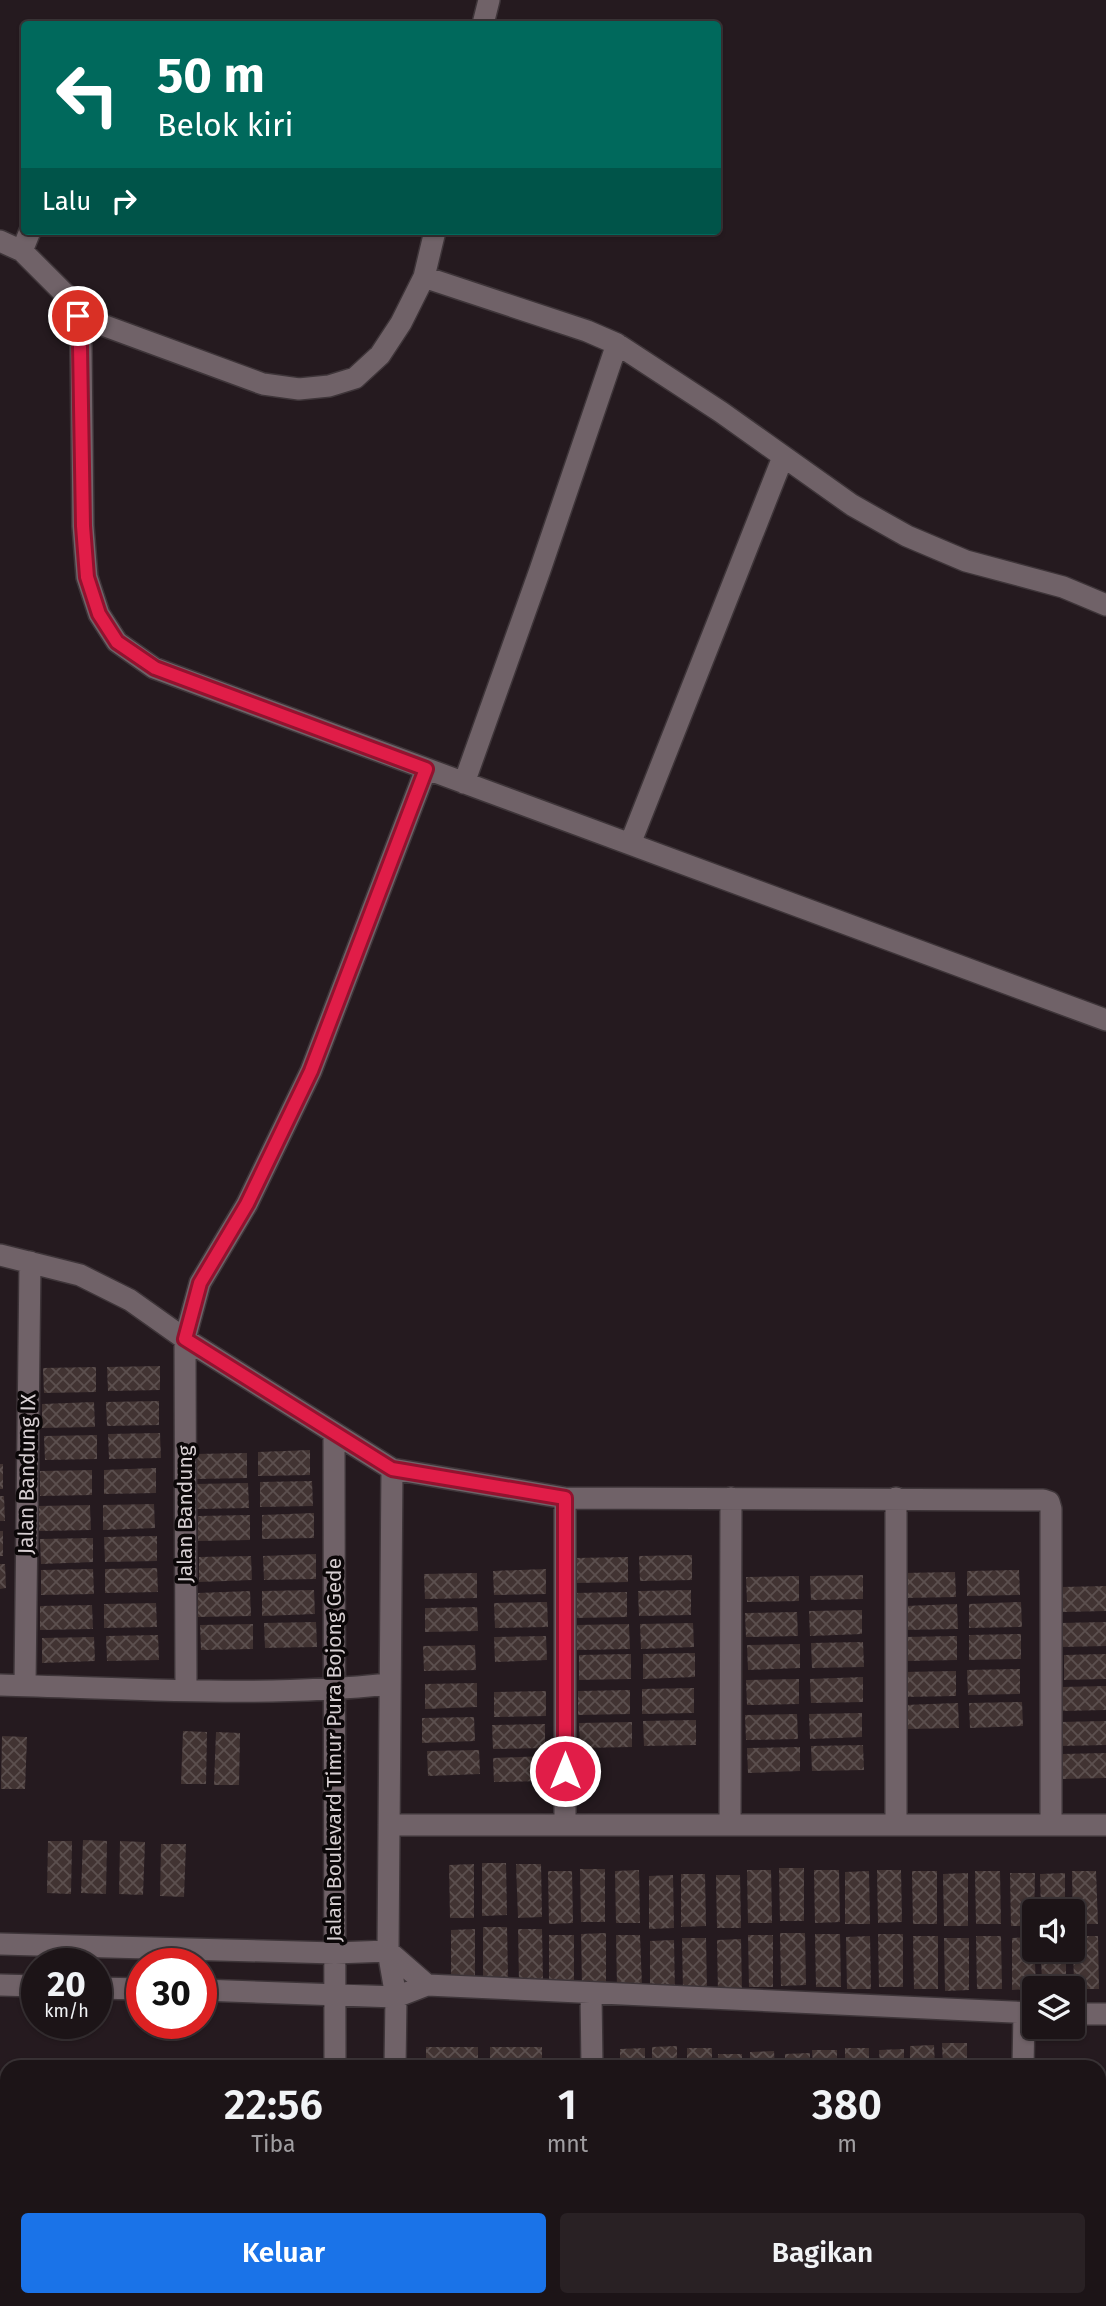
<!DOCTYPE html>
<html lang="id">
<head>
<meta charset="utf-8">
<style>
  :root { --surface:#1c1417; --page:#292124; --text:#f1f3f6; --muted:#a09ea1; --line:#3a3336; --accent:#1a73e8 }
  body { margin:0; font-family:"Fira Sans",sans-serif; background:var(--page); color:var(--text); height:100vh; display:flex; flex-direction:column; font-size:26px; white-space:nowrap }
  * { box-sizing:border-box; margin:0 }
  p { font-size:23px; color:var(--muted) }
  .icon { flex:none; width:38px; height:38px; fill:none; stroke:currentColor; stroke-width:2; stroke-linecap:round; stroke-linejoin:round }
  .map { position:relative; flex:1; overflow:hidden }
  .sheet { position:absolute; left:0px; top:2060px; width:1106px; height:247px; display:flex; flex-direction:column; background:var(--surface); border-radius:21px 21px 0 0; box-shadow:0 2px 5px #0004,0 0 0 2px var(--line) }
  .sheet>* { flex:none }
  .banner { position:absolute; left:21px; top:21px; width:700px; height:214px; border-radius:7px; box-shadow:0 2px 5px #0004,0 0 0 2px var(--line); background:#00695c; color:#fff; overflow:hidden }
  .tools { position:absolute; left:1022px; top:1899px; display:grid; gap:14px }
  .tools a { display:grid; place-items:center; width:63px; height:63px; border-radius:7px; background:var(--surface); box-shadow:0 2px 5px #0004,0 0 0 2px var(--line); font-size:35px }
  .speed { position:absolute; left:21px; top:1948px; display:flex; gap:14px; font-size:35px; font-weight:700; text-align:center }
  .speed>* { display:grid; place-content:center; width:91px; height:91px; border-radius:50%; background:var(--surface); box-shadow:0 2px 5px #0004,0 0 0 2px var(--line); line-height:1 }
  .speed small { font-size:18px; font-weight:400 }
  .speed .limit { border:10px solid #d22; background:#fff; color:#111 }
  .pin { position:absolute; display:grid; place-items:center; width:60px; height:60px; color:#fff; margin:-30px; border:4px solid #fff; border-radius:50%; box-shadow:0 2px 7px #0007 }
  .me { position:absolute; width:77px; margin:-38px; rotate:0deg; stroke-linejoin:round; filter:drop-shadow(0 0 5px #0008) }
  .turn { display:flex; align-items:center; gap:24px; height:147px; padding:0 21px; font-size:32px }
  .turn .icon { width:91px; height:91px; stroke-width:2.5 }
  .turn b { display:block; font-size:49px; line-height:60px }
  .then { display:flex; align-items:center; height:66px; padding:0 21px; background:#0003; gap:14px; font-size:26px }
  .eta { display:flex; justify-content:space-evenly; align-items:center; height:119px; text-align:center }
  .eta b { font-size:42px; font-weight:600; line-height:49px }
  .button { display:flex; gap:14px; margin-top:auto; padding:14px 21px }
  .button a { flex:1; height:80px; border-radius:7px; background:var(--accent); color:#fff; font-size:28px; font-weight:600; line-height:80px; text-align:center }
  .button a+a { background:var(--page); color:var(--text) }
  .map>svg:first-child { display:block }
  .building { fill:url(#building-cross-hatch) }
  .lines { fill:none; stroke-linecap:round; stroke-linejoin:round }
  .minor-casing { stroke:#3e3539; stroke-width:24 }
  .minor { stroke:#706268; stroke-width:21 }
  .route-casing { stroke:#92132f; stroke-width:18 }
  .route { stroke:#e11d48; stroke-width:12 }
  .labels { text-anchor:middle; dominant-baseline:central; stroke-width:7; stroke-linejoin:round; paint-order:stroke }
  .street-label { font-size:21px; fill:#d7cfd2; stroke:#0b0708 }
</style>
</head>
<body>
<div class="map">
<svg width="1106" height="2306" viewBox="0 0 1106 2306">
  <defs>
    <pattern id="building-cross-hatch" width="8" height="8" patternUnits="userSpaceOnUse" patternTransform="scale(1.75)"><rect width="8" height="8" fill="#413332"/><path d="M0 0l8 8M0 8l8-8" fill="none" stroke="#5c504f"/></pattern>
  </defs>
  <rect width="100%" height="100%" fill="#251a1f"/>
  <path class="building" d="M160,1366v24l-52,1 -1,-24z
    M96,1367v25l-52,1 -1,-25z
    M159,1401v24l-52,1 -1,-24z
    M94,1402l1,25 -53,1v-24z
    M160,1433l1,25 -52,1 -1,-25z
    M97,1435v24l-52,1 -1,-24z
    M310,1450v25l-52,1v-24z
    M247,1453v25l-52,1v-25z
    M0,1464h3v25h-3z
    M156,1468v25l-52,1v-24z
    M92,1470v25l-52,1v-25z
    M312,1481l1,25 -53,1v-25z
    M248,1483l1,25 -53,1 -1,-25z
    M0,1496h4l1,25h-5z
    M154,1504l1,24 -52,2v-25z
    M90,1505l1,25 -52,1 -1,-25z
    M314,1513v25l-52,1v-24z
    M250,1515v25l-52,1v-25z
    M0,1531h3v25h-3z
    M157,1536v25l-52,1 -1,-25z
    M93,1538v24l-52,2 -1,-25z
    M316,1554v25l-52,1 -1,-24z
    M692,1555v25l-52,1 -1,-25z
    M251,1556l1,24 -53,2v-25z
    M628,1557v25l-52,1 -1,-25z
    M0,1564h5l1,24 -6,1z
    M157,1568l1,24 -53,1v-24z
    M93,1569l1,25 -53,1v-25z
    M546,1569v25l-52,1 -1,-24z
    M1019,1570l1,25 -53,1v-25z
    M955,1572l1,25 -53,1v-25z
    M477,1573v25l-52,1 -1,-25z
    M863,1575v24l-52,1 -1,-24z
    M799,1576v25l-52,1 -1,-25z
    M1106,1586v25l-43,1 -1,-25z
    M314,1590l1,24 -53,2v-25z
    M691,1590v25l-52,1 -1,-25z
    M250,1591l1,25 -53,1v-24z
    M627,1592v25l-52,1 -1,-25z
    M547,1602l1,25 -53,1 -1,-25z
    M1021,1602l1,25 -53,1v-24z
    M156,1603l1,24 -53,1v-24z
    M957,1604l1,25 -53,1v-24z
    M92,1605l1,24 -53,1v-24z
    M477,1607l1,24 -53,1v-24z
    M862,1610v24l-52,2 -1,-25z
    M797,1612l1,24 -52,1 -1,-24z
    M316,1622l1,25 -52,1 -1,-25z
    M1106,1622v24l-44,1 -1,-24z
    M693,1623l1,24 -53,2 -1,-25z
    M253,1624v25l-52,1 -1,-25z
    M629,1624l1,25 -53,1 -1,-25z
    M1021,1634v25l-52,1v-25z
    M158,1635l1,25 -52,1 -1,-25z
    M546,1636l1,24 -52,2 -1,-25z
    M957,1636v24l-52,1v-24z
    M94,1637l1,24 -53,2v-25z
    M863,1642l1,25 -52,1 -1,-25z
    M800,1644v24l-52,2 -1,-25z
    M475,1645l1,25 -52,1 -1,-25z
    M695,1653v24l-52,2v-25z
    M631,1654v25l-52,1v-25z
    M1106,1654v25l-42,1v-25z
    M1020,1669v25l-52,1 -1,-25z
    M956,1671v25l-52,1v-25z
    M863,1677v25l-52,1 -1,-24z
    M799,1679v25l-52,1 -1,-25z
    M477,1683v24l-52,2v-25z
    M1106,1686v24l-45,1v-24z
    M694,1688v25l-52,1v-25z
    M630,1690v24l-52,1v-24z
    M546,1691v25l-52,1v-25z
    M1022,1702l1,24 -53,2 -1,-25z
    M958,1703l1,25 -53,1 -1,-24z
    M862,1713v24l-52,2 -1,-25z
    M797,1714l1,25 -52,1 -1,-25z
    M474,1717l1,24 -53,2v-25z
    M696,1720v25l-52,1 -1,-25z
    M1106,1721v24l-46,1v-24z
    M632,1722v25l-52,1 -1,-25z
    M545,1724v24l-52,1 -1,-24z
    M183,1731l24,1 -1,52h-25z
    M216,1732l24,1 -1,52h-25z
    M2,1736l25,1 -2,52h-24z
    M863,1745l1,25 -52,1 -1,-25z
    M800,1747v24l-52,2 -1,-25z
    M479,1750l1,24 -52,2 -1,-25z
    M1106,1753v25l-44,1v-25z
    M546,1756v25l-52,1 -1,-24z
    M83,1840l24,1 -1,53 -25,-1z
    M48,1841h24l-1,53 -24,-1z
    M120,1841l25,1 -2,53 -24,-1z
    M161,1844h25l-2,53 -24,-1z
    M482,1863h24l1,52 -25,1z
    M474,1864v54h-24l-1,-53z
    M516,1864h25l1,53 -24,1z
    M779,1868h25v53h-24z
    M580,1869h25v53h-24z
    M639,1870l1,53h-24l-1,-52z
    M747,1870h24l1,53h-24z
    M814,1870h25l1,52 -25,1z
    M877,1870h24l1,52 -24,1z
    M548,1871h24l1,52 -24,1z
    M869,1871l1,53h-25v-52z
    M912,1871h25v53h-24z
    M975,1871h25l1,53h-25z
    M1072,1871h24l2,53h-25z
    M968,1873v53h-24l-1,-52z
    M1010,1873h25l-1,53h-23z
    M1065,1873v38h-24l-1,-37z
    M681,1874h24l1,52 -25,1z
    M673,1875l1,53 -25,1v-53z
    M716,1875h24l1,53h-24z
    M483,1927h24l1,53h-25z
    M475,1929v53h-24v-52z
    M518,1929h24l1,53h-24z
    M606,1933v53h-24l-1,-52z
    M780,1933h25l1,52 -25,1z
    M815,1934h25l1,53h-25z
    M878,1934h25v53h-24z
    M549,1935h25v53l-25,1z
    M616,1935h24l2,52 -25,1z
    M748,1935h25v52h-24z
    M870,1936l1,53h-24l-1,-52z
    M913,1936h25v53h-24z
    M976,1936h25l1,53h-25z
    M1073,1936h25l1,53h-25z
    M1034,1937l2,51 -24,2v-52z
    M682,1938h24l1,53h-24z
    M944,1938h25v52l-24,1z
    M741,1939l1,53 -24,1 -1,-53z
    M674,1940l1,53h-25v-52z
    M1041,1950h25v38h-24z
    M942,2043h25v24h-24z
    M934,2045l1,22h-25v-21z
    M677,2046v21h-25v-20z
    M426,2047h52v20h-52z
    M490,2047h52v20h-52z
    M645,2048v19h-25v-18z
    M687,2048h25v19h-25z
    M845,2048h24v19h-24z
    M904,2049v18h-24l-1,-17z
    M812,2050h25v17h-24z
    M774,2051l1,16h-25v-15z
    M810,2053v14h-25v-13z
    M718,2054h24v13h-24z
    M426,2300h52v4h-52z
    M490,2300h52v4h-52z
    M638,2300h25v6h-25z
    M671,2300h24v6h-24z
    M706,2300h24v6h-24z
    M736,2300h25v6h-25z
    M768,2300h25v6h-25z
    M804,2300h24v6h-24z
    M835,2300h24v6h-24z
    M867,2300h24v6h-24z
    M902,2300h25v6h-25z"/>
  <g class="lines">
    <defs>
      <path id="minor" d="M483,24l6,-24
        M0,241l22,10 43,43 13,22 3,30 2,180 4,51 12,37 18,28 37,26 952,352
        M22,251l8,-20
        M424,277l163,54 30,13 104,68 131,93 55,31 59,25 97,26 43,18
        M78,316l185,68 36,5 30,-3 26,-8 25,-23 21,-32 23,-46 11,-46
        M464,783l76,-213 77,-226
        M630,844l153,-387
        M0,1255l80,20 50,25 55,39 207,130 173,29 478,2 6,2 2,7v316
        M334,1433l1,634
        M392,1469l-4,482 8,46 -1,70
        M565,1498v327
        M896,1498v327
        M0,1685c129,3 260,13 389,-1
        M25,1685l5,-423
        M186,1690l-1,-351 15,-56 47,-79 64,-133 115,-302
        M389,1825h717
        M730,1825l1,-327
        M0,1944l335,9 53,-2 39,34
        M0,1985l37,1
        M96,1988l46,1
        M201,1990l195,7 31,-12 607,28
        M591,1994l1,73
        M1073,2014h33
        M1023,2067l1,-54
        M0,2234h7
        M0,2304l279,-4
        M335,2306v-6
        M390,2306v-6
        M592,2306v-6
        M1022,2306v-6"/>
    </defs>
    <use href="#minor" class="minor-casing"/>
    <use href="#minor" class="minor"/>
  </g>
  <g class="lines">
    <defs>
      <path id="route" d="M78,316l2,30 3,180 4,51 12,37 18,28 38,26 271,101 -115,302 -64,133 -47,79 -15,56 207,130 173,29v273"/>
    </defs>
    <use href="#route" class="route-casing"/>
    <use href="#route" class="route"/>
  </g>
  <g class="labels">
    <g class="street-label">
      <text transform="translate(27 1474) rotate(-89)">Jalan Bandung IX</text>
      <text transform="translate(185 1514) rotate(-90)">Jalan Bandung</text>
      <text transform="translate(334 1750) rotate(-90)">Jalan Boulevard Timur Pura Bojong Gede</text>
    </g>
  </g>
</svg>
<div class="tools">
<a><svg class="icon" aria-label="sound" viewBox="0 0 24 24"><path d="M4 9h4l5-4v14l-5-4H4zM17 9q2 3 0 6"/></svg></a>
<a><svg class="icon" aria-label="layers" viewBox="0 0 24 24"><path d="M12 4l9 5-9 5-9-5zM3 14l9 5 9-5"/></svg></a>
</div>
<div class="speed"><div>20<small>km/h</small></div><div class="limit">30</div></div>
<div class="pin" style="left:78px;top:316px;background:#d93025"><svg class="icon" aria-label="arrive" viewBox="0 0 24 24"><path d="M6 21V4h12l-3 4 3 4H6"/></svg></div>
<svg class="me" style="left:565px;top:1771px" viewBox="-20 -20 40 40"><circle r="17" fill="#e11d48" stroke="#fff" stroke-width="3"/><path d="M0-11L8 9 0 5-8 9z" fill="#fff"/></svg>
<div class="banner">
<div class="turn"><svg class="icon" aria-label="left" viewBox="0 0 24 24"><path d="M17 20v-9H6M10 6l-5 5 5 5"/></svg><div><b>50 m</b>Belok kiri</div></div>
<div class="then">Lalu<svg class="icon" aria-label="right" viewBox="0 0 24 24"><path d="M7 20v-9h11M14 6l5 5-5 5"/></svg></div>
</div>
<section class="sheet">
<div class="eta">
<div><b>22:56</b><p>Tiba</p></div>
<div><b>1</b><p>mnt</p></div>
<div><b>380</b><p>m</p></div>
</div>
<div class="button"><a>Keluar</a><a>Bagikan</a></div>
</section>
</div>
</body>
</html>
